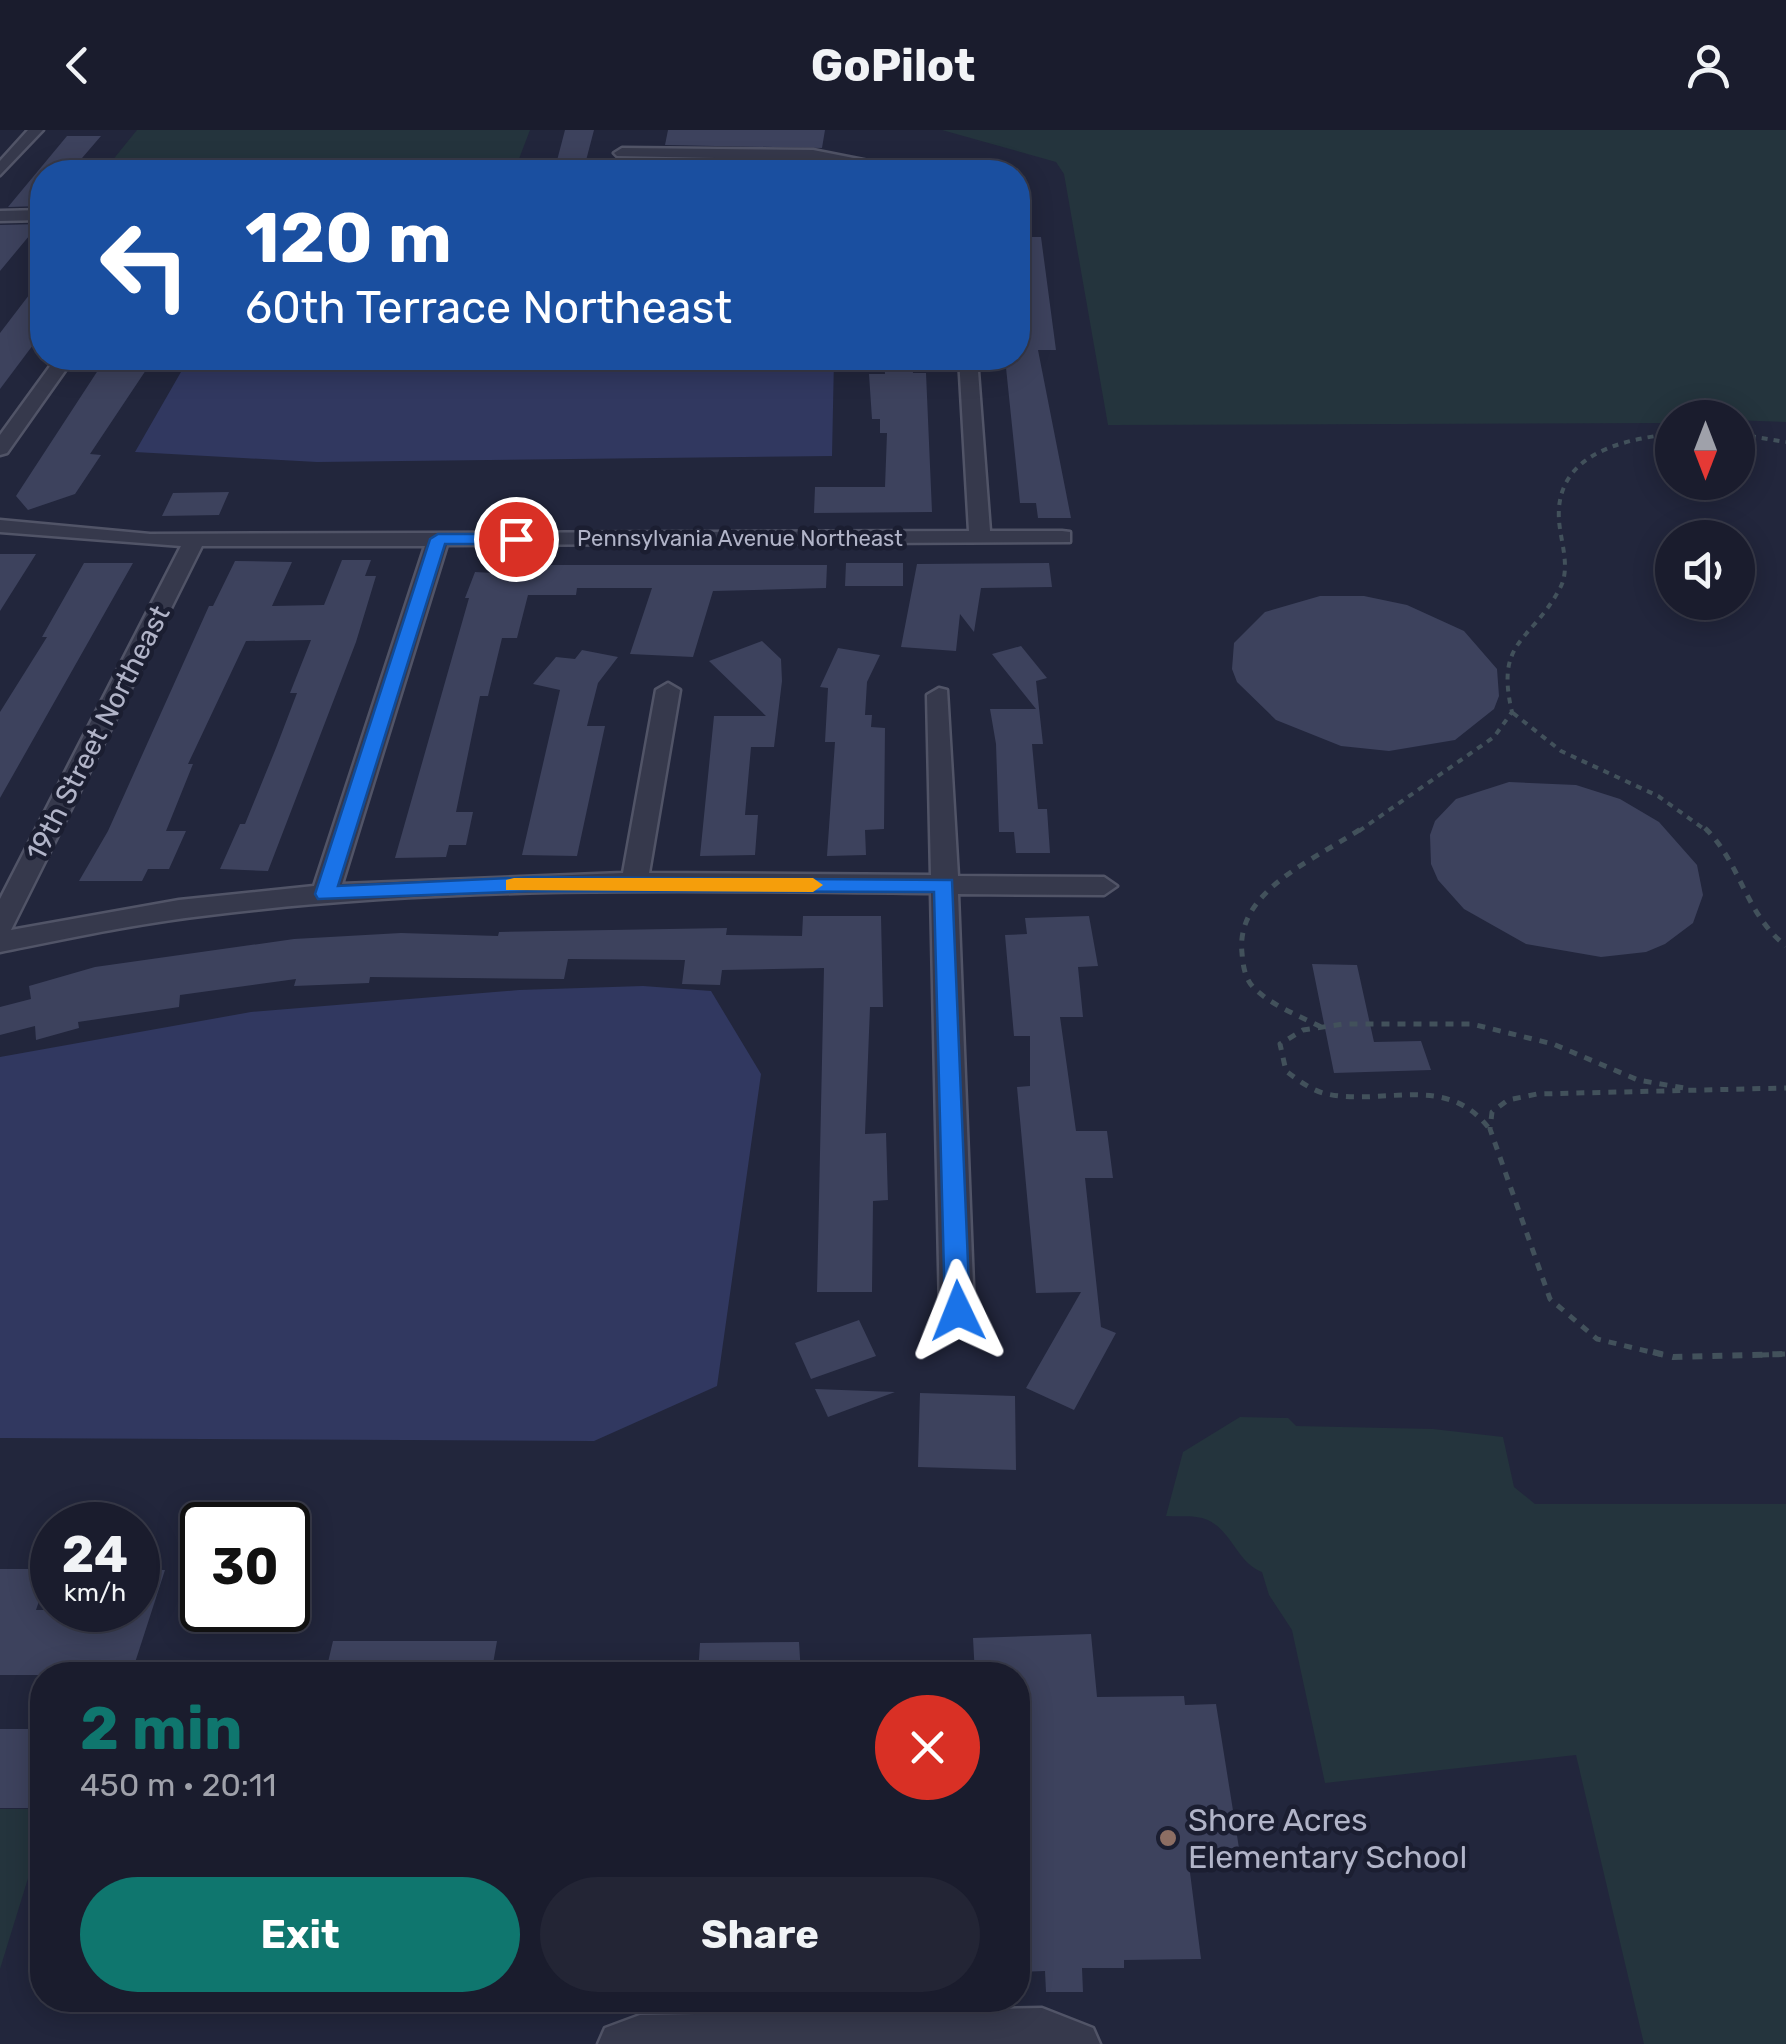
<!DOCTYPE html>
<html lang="en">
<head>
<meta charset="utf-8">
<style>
  :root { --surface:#1a1c2d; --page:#232535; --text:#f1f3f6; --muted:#9fa1aa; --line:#383a49; --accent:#0f766e }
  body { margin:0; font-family:Rubik,sans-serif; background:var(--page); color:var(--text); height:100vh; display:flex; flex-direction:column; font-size:38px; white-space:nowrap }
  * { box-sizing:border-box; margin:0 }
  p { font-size:32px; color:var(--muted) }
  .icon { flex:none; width:55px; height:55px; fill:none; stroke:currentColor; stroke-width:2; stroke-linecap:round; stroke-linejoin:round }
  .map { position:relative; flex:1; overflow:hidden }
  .details { position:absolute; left:30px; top:1532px; width:1000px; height:350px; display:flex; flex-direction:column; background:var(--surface); border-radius:40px; box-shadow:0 5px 25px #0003,0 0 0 2px var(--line) }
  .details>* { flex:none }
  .top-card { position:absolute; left:30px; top:30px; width:1000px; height:210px; border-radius:40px; box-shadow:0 5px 25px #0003,0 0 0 2px var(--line); background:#1a4fa0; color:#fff; overflow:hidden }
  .needle { width:65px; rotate:180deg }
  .controls { position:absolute; left:1655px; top:270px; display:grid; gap:20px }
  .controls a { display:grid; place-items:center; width:100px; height:100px; border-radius:50%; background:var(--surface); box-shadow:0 5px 25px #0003,0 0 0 2px var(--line); font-size:50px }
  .speed { position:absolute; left:30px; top:1372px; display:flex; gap:20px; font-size:50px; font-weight:700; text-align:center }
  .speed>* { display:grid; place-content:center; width:130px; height:130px; border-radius:50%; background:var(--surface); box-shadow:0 5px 25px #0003,0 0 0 2px var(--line); line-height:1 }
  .speed small { font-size:25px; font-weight:400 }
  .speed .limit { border:5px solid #111; border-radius:15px; background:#fff; color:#111 }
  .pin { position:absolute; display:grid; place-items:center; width:85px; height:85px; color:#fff; margin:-42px; border:5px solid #fff; border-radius:50%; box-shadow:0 2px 10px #0007 }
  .me { position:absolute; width:110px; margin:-55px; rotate:358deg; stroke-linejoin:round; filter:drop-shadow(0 0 8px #0008) }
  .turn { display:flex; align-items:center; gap:35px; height:210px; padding:0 50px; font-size:45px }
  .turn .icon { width:130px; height:130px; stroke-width:2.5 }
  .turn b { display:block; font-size:70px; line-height:85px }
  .round { display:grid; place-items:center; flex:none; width:105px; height:105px; border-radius:52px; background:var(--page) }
  .headline { display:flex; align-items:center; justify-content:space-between; height:170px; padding:0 50px }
  h1 { font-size:60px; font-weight:700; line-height:75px; color:var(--accent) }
  .primary-button { display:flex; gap:20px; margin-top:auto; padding:20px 50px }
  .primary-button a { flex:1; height:115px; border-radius:60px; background:var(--accent); color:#fff; font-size:40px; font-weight:700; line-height:115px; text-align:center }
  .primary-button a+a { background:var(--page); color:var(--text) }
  header { display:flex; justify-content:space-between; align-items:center; height:130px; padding:0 50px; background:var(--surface); font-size:45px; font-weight:700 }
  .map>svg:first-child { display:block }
  .green { fill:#24343d }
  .water { fill:#313860 }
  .building { fill:#3d425d }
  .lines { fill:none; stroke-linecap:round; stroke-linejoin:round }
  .minor-casing { stroke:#515467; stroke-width:5 }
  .path-far2 { stroke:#42515b; stroke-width:4; stroke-dasharray:6 6; stroke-linecap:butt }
  .path-far1 { stroke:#42515b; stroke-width:5; stroke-dasharray:8 8; stroke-linecap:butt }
  .path { stroke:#42515b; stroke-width:6; stroke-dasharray:10 10; stroke-linecap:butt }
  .minor { fill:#36394c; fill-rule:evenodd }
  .route { fill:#1a73e8; stroke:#114b97; stroke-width:2.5 }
  .slow { fill:#f59e0b }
  .education-dot { fill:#8d6e63; stroke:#1b1e31; stroke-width:4 }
  .labels { text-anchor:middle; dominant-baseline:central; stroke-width:9; stroke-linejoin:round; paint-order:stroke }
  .far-street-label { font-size:22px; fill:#b1b4c8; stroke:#1b1e31 }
  .street-label { font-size:28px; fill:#b1b4c8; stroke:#1b1e31 }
  .near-poi-label { font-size:32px; fill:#b1b4c8; stroke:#1b1e31; text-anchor:start }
</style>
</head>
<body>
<header><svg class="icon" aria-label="back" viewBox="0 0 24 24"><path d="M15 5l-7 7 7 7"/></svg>GoPilot<svg class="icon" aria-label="person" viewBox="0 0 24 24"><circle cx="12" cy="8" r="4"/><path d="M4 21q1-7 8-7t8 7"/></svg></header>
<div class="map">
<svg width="1786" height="1914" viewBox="0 0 1786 1914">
  <rect width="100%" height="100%" fill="#22263c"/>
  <path class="green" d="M137,0h393l-16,42h-411z
    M942,0h844v292l-114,-4v5l-564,2 -44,-251 -8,-12z
    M1240,1287l48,1 8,8 137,3 70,8 11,50 21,17h251v540h-142l-68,-289 -251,28 -33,-153 -23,-35 -7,-23c-26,-10 -31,-44 -57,-53 -11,-4 -27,-2 -39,-3l17,-64z
    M0,1679h42v24l-42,136z"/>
  <path class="water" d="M189,228h645l-2,98 -515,6 -182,-10z
    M643,856l68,5 50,83 -44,312 -123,55 -594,-3v-381l251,-45 268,-22z"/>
  <path class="building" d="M565,0h29l-11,42h-29z
    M668,0h157l-3,18 -157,-3z
    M67,6h34l-31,36h-28v34l-34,1z
    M662,31l151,3 6,1 -1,7h-158z
    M39,94l-39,47v-46z
    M1018,107h23l15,113h-18l33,168h-33l-2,-15h-16l-15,-145h13z
    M42,148v55l-42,56v-56z
    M106,228h48l-64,96 11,1 -26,39 -47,16 -12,-14z
    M884,228h28l1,15h13l6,139 -118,1 1,-26h70l2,-54h-7v-14h-8l-3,-45h16z
    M229,362l-10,23 -57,1 11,-23z
    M0,424h36l-36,57z
    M342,430h29l-6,16h11l-20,66 -88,229 -48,-2 20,-45h5l31,-76 21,-55h-7l21,-53 -65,1 -58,123h5l-27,67h20l-17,38h-21l-6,12h-63l29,-50 101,-225h4l22,-45 57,1 -20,44 52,-1z
    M84,433h49l-133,235v-86l47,-75h-5z
    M846,433h57v23h-58z
    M1049,433l3,24 -71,1 -7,44 -14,-18 -4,37 -55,-4 16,-83z
    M496,435h331l-1,23 -113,3 -20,66 -63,-3 22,-66h-75l-1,7h-48l-11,43h-15l-14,58h-8l-24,116h17l-7,33h-17l-3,12 -51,1 74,-260h-4l10,-26 18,1z
    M1320,466h44l43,9 57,26 33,38 2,27 -5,13 -39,31 -66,11 -48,-5 -65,-26 -39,-38 -5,-13 2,-26 31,-31z
    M762,511l19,18 1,22 -8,66h-23l-6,68h13l-3,40 -55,1 14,-140h52l-57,-55z
    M1021,516l26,32 -11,3 7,63h-11l6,65h9l3,44h-34l-2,-21h-15l-3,-88 -6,-35h46l-44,-55z
    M838,518l42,7 -13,27 -2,33h7l-1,12 14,1 -1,101 -19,1 1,25 -39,1 8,-114h-10l3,-54 -8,-1z
    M582,520l36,7 -20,26 -11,43h18l-28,130 -55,-1 38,-165 -27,-6 23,-27 19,2z
    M1509,652l67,3 44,14 39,23 38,43 6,30 -10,28 -28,21 -19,8 -45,5 -75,-13 -62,-35 -26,-29 -7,-16 -1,-29 5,-14 21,-22z
    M803,786h78l2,91h-13l-5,127 21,-1 2,67 -15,1 -1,91h-55l7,-324 -102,2 -2,15 -38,-1 3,-24 -117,-1 -4,20 -194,-2 -1,6 -75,3 2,-7 -116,16 -1,12 -101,15 1,6 -43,12 -1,-14 -35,9v-28l31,-8 -2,-13 66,-19 199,-28 107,-6 97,3 1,-4 228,-4 -1,7 76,1z
    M1089,786l9,50 -20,1 5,50h-23l16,114h31l6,47h-28l16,149 15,6 -42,77 -48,-22 55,-96 -45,1 -19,-206 13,-1v-50h-16l-9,-101 22,-1 -2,-16z
    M1312,834l45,1 17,77 47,-1 10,29 -97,3z
    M859,1190l17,36 -65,23 -16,-36z
    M815,1259l80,3 -67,25z
    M920,1263l95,3 1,74 -98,-3z
    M0,1439h50l-14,41h102v-41l27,1 -34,105h-131z
    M1091,1504l6,63 87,-1 1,9 31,-1 23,144 -52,1 14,110 -77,1v8h-42l1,24h-37l-1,-21 -27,1v-297h-43l-2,-37z
    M333,1511h164l-6,34h-166z
    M799,1512l2,33h-103l2,-32z
    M0,1599h42v79h-42z"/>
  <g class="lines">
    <defs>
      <path id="minor" d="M28,0h15l-43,45v-14z
        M622,18l191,2 111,22h-33l-78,-12 -196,-4 -3,-3z
        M42,80v10l-42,1v-10z
        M56,228h18l-67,95 -7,2v-20z
        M959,228h18l13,173h72l8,1v10l-623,3 -105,339 281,-11 33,-183 12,-7 12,7 -31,183 282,2 -4,-180 12,-7 8,2 11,186 146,1 13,9 -13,9 -146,-1 16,417 -5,10 -12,4 -12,-4 -5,-10 -9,-418c-240,-3 -481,-8 -721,22 -71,8 -140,23 -210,37v-53l181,-353 -181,-14v-12l150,14 819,-3zM202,416h223l-111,340 -135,14 -168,30z
        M1042,1878l51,20 7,16h-502l7,-16 35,-13z"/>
    </defs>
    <use href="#minor" class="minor-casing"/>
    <path class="path-far2" d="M1738,304l48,8
      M1513,583l48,38 97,45 49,35
      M1359,701l135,-94 18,-25c-17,-72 18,-69 47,-122 11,-18 4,-41 1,-61 -11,-71 55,-89 112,-95"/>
    <path class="path-far1" d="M1705,698c36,35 40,86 81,118
      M1321,897c-21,-11 -49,-21 -67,-39 -9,-9 -11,-22 -12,-35 -7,-64 77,-95 120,-125
      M1488,997c-43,-54 -103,-21 -161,-33 -15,-3 -29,-14 -41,-23l-6,-27 23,-14 40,-6h129l81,20 85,36 46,8
      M1663,1225l-66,-16 -47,-40 -60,-170 2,-17 16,-12 29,-6 249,-6
      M1761,1225l25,-1"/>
    <path class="path" d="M1653,1222l20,5 113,-3"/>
    <use href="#minor" class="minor"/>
  </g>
  <path class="route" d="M438,404h78l9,5 -9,5h-71l-107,342 196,-9 418,3 18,431 -4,7 -8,3 -13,-10 -11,-419 -400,-1 -216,8 -3,-5 115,-355z"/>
  <path class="slow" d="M514,748h299l10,7 -10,7 -307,-2v-10z"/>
  <circle class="education-dot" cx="1168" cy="1708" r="10"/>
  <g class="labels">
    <g class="far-street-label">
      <text x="740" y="408">Pennsylvania Avenue Northeast</text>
    </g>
    <g class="street-label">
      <text transform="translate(98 603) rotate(-63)">19th Street Northeast</text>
    </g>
    <g class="near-poi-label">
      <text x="1188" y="1690">Shore Acres<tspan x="1188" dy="37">Elementary School</tspan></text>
    </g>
  </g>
</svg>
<div class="controls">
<a><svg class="needle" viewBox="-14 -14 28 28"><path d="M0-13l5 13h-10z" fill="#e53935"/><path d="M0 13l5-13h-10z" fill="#9fa1aa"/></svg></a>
<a><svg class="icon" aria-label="sound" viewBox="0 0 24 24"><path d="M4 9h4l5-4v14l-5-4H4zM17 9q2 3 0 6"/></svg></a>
</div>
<div class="speed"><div>24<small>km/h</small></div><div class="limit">30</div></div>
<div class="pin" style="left:516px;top:409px;background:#d93025"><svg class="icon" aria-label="arrive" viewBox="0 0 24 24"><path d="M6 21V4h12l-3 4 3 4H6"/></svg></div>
<svg class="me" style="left:958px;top:1181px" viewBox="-20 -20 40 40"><path d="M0-17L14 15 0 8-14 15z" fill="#1a73e8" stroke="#fff" stroke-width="4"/></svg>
<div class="top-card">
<div class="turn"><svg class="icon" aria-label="left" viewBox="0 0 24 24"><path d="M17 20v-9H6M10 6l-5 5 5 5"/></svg><div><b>120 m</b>60th Terrace Northeast</div></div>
</div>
<section class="details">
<div class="headline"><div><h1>2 min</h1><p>450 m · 20:11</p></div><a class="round" style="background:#d93025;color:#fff"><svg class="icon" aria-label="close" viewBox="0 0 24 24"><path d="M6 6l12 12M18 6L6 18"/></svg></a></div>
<div class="primary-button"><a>Exit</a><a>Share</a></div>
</section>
</div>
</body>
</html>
